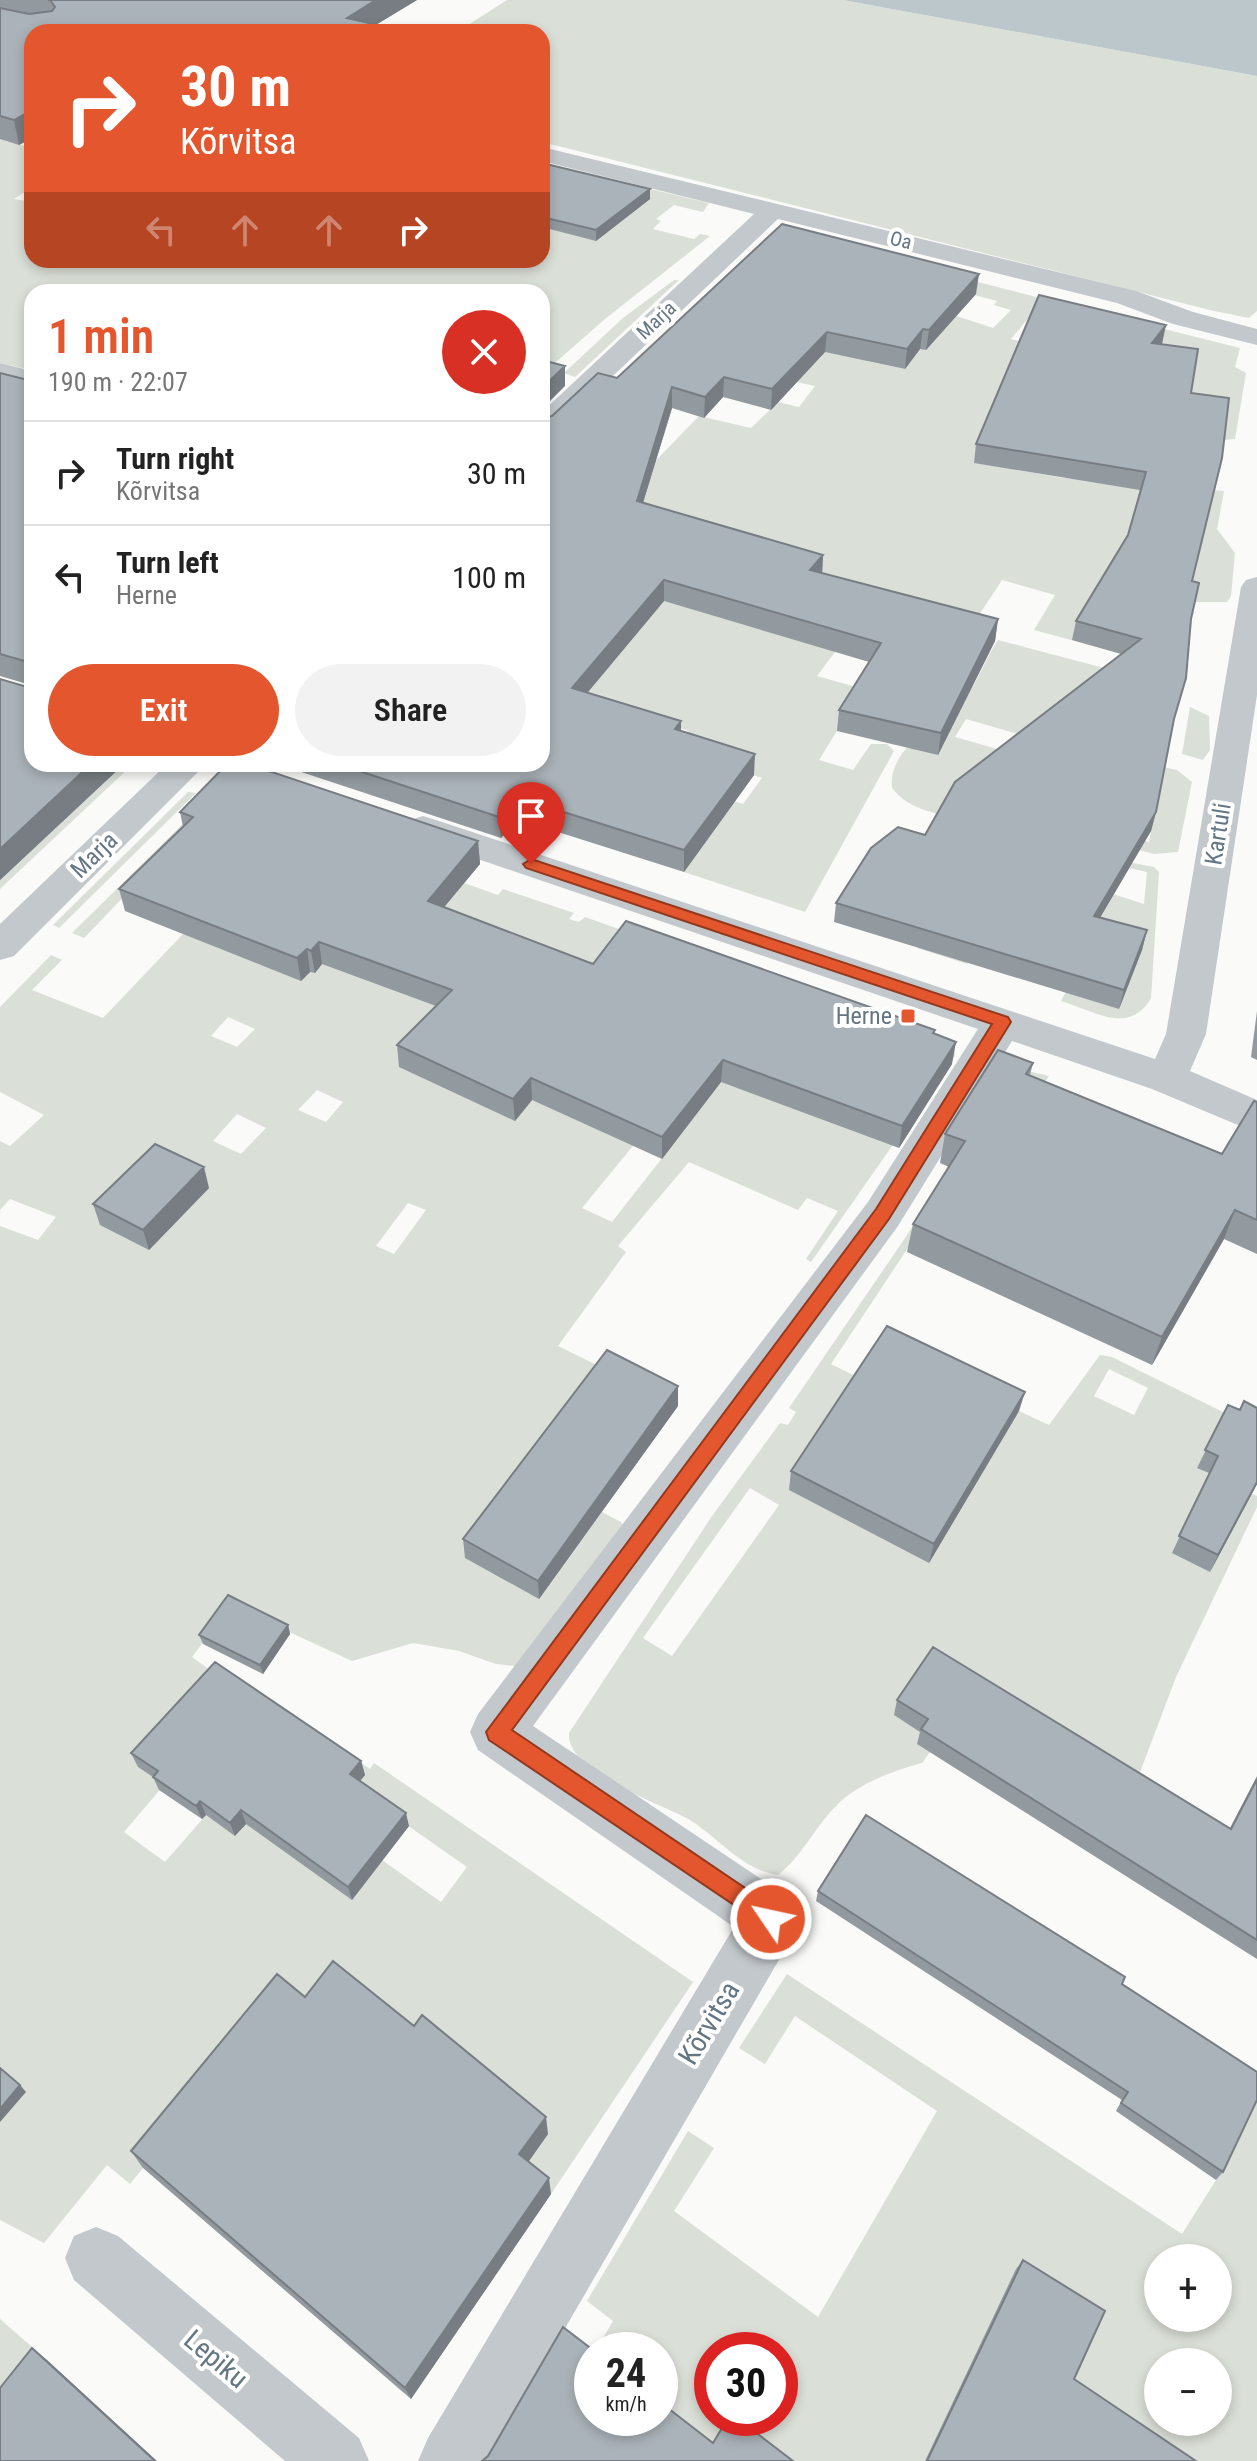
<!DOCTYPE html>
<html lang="en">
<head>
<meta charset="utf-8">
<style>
  :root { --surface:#fff; --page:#f2f2f2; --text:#222; --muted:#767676; --line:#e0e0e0; --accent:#e4572e }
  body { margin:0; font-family:"Roboto Condensed",sans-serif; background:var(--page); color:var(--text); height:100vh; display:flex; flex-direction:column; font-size:30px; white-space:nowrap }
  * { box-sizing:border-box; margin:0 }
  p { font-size:26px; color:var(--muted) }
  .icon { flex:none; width:44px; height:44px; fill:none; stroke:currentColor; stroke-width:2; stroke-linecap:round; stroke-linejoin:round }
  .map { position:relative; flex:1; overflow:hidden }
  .sheet { position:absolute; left:24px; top:284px; width:526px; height:488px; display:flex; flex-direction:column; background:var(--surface); border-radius:24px; box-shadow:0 4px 12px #0003 }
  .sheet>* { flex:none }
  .top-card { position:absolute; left:24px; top:24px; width:526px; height:244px; border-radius:24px; box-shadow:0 4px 12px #0003; background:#e4572e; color:#fff; overflow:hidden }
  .buttons { position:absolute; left:1144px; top:2244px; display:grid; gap:16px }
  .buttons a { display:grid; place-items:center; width:88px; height:88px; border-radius:50%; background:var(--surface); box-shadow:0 4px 12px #0003; font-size:40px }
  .speed { position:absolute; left:574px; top:2332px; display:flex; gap:16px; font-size:40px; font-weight:700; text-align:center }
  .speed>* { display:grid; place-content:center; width:104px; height:104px; border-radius:50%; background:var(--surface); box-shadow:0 4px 12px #0003; line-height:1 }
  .speed small { font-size:20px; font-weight:400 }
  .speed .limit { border:12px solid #d22; background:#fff; color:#111 }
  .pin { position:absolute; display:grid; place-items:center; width:68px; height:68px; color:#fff; margin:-82px -34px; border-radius:50% 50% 50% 0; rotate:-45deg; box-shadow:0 0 8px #0007 }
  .pin .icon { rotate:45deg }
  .me { position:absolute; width:88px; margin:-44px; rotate:304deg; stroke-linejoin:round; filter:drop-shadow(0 0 6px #0008) }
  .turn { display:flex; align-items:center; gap:28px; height:168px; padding:0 24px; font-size:36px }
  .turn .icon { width:104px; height:104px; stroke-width:2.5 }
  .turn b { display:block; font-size:56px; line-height:68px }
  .lanes { display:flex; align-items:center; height:76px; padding:0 24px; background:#0003; justify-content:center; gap:40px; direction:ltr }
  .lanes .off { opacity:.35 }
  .round { display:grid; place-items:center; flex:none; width:84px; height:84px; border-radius:42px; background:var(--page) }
  .head { display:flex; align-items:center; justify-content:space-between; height:136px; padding:0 24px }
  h1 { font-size:48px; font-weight:600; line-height:60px; color:var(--accent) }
  .action { display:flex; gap:16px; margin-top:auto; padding:16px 24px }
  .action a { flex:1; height:92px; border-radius:48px; background:var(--accent); color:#fff; font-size:32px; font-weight:600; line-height:92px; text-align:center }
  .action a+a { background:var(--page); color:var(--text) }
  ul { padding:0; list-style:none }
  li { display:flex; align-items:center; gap:24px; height:104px; padding:0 24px; border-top:2px solid var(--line) }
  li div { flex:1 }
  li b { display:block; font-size:30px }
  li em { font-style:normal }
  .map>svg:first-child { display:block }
  .green { fill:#dadfd7; fill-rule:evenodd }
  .water { fill:#bbc7cb }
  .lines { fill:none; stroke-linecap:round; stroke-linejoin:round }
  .minor { fill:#c3c8cc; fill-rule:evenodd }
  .wall { fill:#929a9f }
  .shaded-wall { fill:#777d82 }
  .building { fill:#aab3b9; stroke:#777d82; stroke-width:2 }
  .route { fill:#e4572e; stroke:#94391e; stroke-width:2 }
  .poi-dot { fill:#e4572e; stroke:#fff; stroke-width:3 }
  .labels { text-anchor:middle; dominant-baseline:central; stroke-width:8; stroke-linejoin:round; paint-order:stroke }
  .far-street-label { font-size:20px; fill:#657683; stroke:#fff }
  .street-label { font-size:24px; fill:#657683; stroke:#fff }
  .poi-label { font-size:24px; fill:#657683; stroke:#fff; text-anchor:end }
  .near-street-label { font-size:28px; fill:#657683; stroke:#fff }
</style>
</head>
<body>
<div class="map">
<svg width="1257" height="2461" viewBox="0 0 1257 2461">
  <rect width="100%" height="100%" fill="#fafaf8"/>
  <path class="green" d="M507,0h336l414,76v235l-8,7 -35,-7 -672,-169v-110h-85z
    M0,89l5,52 27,7v39l-18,12 18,3v58h510v-66l96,-8 71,17 -6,9 -29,-7 -18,14 5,2 -8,8 41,10 6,-5 10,2 -105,83 -57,50 -6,-1v-76h-510v78l-32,-7z
    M962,278l82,21 -33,40 90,22 53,-7 7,-10 -41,-26 120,30 -5,19 11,6 -11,66 -261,23 89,16 161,13 -7,38 18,24 -4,43 -4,6h-33l-82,49 -78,-21 21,-35 -53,-15 -23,35 -144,37 -18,24 46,13 -44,71 34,10 18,-26h16l7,7 -89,161 -121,-40 31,-44 -8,-35 36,11 19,-26 -88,-28 15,-19 -40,-13 -97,112 -28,-9 39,-48 -21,-9v-16l63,-235 94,-97 52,12 27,-26 21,5 16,-21 -18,-4 -11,-50 85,30 34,7 27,-61 61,20 18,-18 -17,-5 3,-4 -45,-12z
    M674,280h5l-104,97 -11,-4 59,-55z
    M998,640l121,32 44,95 14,3 15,12 -14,70 -24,2 -64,-17 22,22 42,8 5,5 -8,126c-22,38 -56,13 -90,3l35,-64 -14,-53 62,20 3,-32 -18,-4 -136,46 -26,50 -50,-16 13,-23 36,-104c-25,-7 -57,-10 -74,-33 -5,-45 58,-68 79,-99 10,-15 16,-33 27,-49zM966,719l87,25 -10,18 -88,-25zM1159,787l-10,55 -58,-10z
    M1190,707l19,9 1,34 -7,10 -21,-6z
    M123,764l8,2 -131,123v-9z
    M188,792l8,1 -137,135 -6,-3z
    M204,803l222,126 38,-46 34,12 5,-6 71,24 -5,6 10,3 6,-5 369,131 1,8 -144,206 -5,-3 32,-48 -31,-13 -9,12 -109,-48 -71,84 8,6 -68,94 49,24 -68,229 63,-87 19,10 5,8 -103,137 -27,-3 -37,-13 -46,-8 -61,18 -121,-56 -39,52 28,20 -56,108 -40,47 41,30 41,-47 30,21 74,-90 37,7 23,16 4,-6 319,219 -142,212 -267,-200 -154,190 -23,-19 -63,78 -44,-23v-994l38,14 18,-23 -46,-18 -10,11v-69l10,5 34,-31 -44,-23v-85l51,-52 11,5 -30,30 71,28 80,-84 -49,-48 -50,52 -12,-5zM228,1017l27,12 -18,18 -26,-11zM317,1090l26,12 -17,20 -28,-12zM664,1108l27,13 -79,101 -30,-14zM237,1114l29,14 -25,26 -28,-13zM408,1203l18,7 -32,44 -18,-8zM374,1802l93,65 -26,35 -59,-42 -30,40z
    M1019,1069l30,7 -5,7 142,56 -15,27 -157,-78 -183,276 22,11 23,-34 48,24 5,198 90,-152 30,14 51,-70 12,2 125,62 -40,48 60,29v11l-81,170 -42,111 -210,-54 6,18 -8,11c-30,8 -66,21 -88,45 -20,21 -33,49 -56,67 -36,-5 -59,-37 -88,-55 -30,-17 -124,-47 -121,-87l143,-217 68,-93 8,2 8,-13 -7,-4 114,-167 104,-162zM1109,1369l39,19 -14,27 -40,-19zM750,1488l29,17 -107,151 -29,-18z
    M787,1974l395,260 34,-54 41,-87v368h-476l-69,-11 -52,-40v-60h-64l17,-29 -26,-20 101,-170 26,17 -40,63 144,106 119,-206 -142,-95 -30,48 -26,-16zM1158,2258h60v60h-60zM712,2350h68v68h-68zM1158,2362h60v60h-60z
    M0,2319l47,41 -47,60z"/>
  <path class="water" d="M843,0h414v76z"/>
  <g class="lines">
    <path class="minor" d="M542,147l594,144 57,21 64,17v16l-84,-21 -56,-21 -339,-84 -226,215 -10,3v-25l212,-198 -212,-53z
      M0,363l32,8v18l-32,-8z
      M1257,577v118l-51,339 -16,37 67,29v33l-105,-44 -140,-48 -114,185 -365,500 258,173 8,20 -8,20 -303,522h-70l10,-23 306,-511 -256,-177 -8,-18 8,-18 390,-512 110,-173 -568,-193 -5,-8 5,-8 13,-4 13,4 719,239 11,-25 75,-447 5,-7z
      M167,764h39l-192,192 -14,4v-36z
      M96,2227l22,9 241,202 10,23h-84l-211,-181 -9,-22 9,-22z"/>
  </g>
  <path class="wall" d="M0,0h417l-48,29 -337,3v106l-13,7 -19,-6z
    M542,163l108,26v10l-54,42 -54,-14z
    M976,294l-50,56 -6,-1 -15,20 -80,-17 -54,58 -48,-13 -19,21 -32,-10 -29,95 180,52 -1,18 176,46 -3,22 -57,114 -101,-24 2,-21 30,-48 -205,-61 -77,92 94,28v10l73,44 -70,97 -167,-53 -16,19 -224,-74h265l10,-348 65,-38z
    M1162,344l29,49v226l-18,107 -17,86 -5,19 -51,86 47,13 -5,20 -23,59 -285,-87 2,-19 89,-68 196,-181 -49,-14 4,-19 52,-86 12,-45 -166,-27 2,-19z
    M0,373l32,8v383h92l-124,116 27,-196 -27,-8z
    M180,812l298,29 2,23 -36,43 149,57 341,70 18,30 -53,84 -178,-66 -59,77 -130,-59 -17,21 -116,-54 -2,-22 39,-39 -114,-42 -7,9 -5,-1 -9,9 -176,-70 -6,-22 64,-62z
    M1257,1011v49l-6,-3z
    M1033,1063l-3,12 192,79 35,-52v152l-33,-15 -72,126 -245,-113 6,-28 36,-57 -9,-4 5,-29z
    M209,1188l-60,62 -49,-25 -7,-21z
    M1228,1405l29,79 -47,88 -38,-19 37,-80 -12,-5z
    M678,1406l-139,193 -74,-41 -2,-19z
    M1019,1411l-90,152 -140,-73 2,-19z
    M288,1625l2,9 -27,40 -60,-30 -4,-9z
    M897,1700l333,128 27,-52v183l-340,-215 3,-12 -26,-17z
    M131,1753l230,8 4,14 -5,6 49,45 -57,74 -106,-76 -11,12 -29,-21 -4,4 -43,-29 -6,-13 -15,-10z
    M818,1891l304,93 101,188 -7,8 -100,-69 6,-11 -306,-199z
    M305,1997l243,137 -20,28 23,32 -140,205 -268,-231 -12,-17z
    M1023,2260l51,119 122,82h-271l91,-192z"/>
  <path class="shaded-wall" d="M376,0h41l-48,29v3h-21l-1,-14z
    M32,110v28l-13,7 -5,-25z
    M650,189v10l-54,42v-11z
    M979,274l-3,20 -50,56 3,-20z
    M1166,325l-4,19 -14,18 4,-19z
    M923,329l-3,20 -15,20 2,-20z
    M827,332l-2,20 -54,58 1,-21z
    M565,366v20l-23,23v-21z
    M724,377l-1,20 -19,21 1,-21z
    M672,387v21l-35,114v-21z
    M823,555l-1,21 -12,-6z
    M664,580v21l-91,109 -1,-22z
    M998,619l-3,22 -57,114 3,-22z
    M681,721v21l-6,-13z
    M755,754l-1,21 -70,97v-22z
    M91,764h33l-124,116v-31z
    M516,797l1,22 -16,19 -2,-21z
    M1156,812l-5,19 -61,104 4,-19z
    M478,841l2,23 -49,59 -3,-22z
    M1147,930l-5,20 -23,59 5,-19z
    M319,942l3,22 -7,9 -4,-22z
    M307,949l3,23 -9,9 -4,-23z
    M956,1042l-4,22 -53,84 3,-22z
    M723,1060l-2,22 -59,77v-22z
    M531,1078l1,22 -17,21 -2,-22z
    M204,1167l5,21 -60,62 -6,-20z
    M1235,1210l-11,29 -72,126 10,-28z
    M678,1386v20l-139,193 -1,-18z
    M1025,1392l-6,19 -90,152 5,-19z
    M1257,1482v2l-47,88 8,-17z
    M288,1625l2,9 -27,40 -3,-9z
    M361,1761l4,14 -11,13 -4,-14z
    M200,1801l6,14 -4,4 -6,-13z
    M241,1810l5,14 -11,12 -5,-13z
    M406,1813l3,13 -57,74 -4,-13z
    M20,2085l6,7 -26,30v-13z
    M546,2117l2,17 -26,37 -3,-17z
    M549,2178l2,16 -140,205 -6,-11z
    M32,2348l15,12 110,101h-2z"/>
  <path class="building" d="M48,0h328l-29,18 22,5 -16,9h-321v78l-18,10 -14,-4v-108l29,6 23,-3 3,-4 -5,-7z
    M542,163l108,26 -54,41 -54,-13z
    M782,224l197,50 -50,56 -6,-1 -16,20 -80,-17 -55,57 -48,-12 -19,20 -33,-10 -35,114 186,54 -13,15 188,49 -57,114 -102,-23 42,-67 -217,-63 -92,108 109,33 -6,8 80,25 -71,96 -168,-53 -17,20 -161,-53h204v-346l10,-2 46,-43 19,5z
    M1039,295l127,30 -14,18 46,6 -7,44 38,5 -7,60 -30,123 7,2 -8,36 -5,59 -12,41 -18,93 -62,104 53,14 -23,60 -288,-87 35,-55 27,-21 27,8 30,-53 186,-143 -65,-18 52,-86 18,-63 -170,-28z
    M542,360l23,6 -23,22z
    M0,373l32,8v383h59l-91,85v-170l27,8 1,-25 -28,-8z
    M227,764h21l230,77 -50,60 165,63 33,-43 309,109 -2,3 23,9 -54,84 -179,-66 -61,77 -131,-59 -18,21 -116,-54 55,-55 -133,-48 -8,9 -4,-2 -10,9 -178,-69 74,-72 -13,-5z
    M998,1050l35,13 -7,11 196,80 32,-53 3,1v118l-22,-10 -73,127 -249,-113 52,-83 -20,-7z
    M155,1144l49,23 -61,63 -50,-26z
    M887,1326l138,66 -91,152 -143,-73z
    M607,1350l71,36 -140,195 -75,-42z
    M1244,1401l13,7v74l-39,73 -39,-19 39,-80 -13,-6 23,-45 12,5z
    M228,1595l60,30 -28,40 -61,-30z
    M933,1647l298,182 26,-50v161l-336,-211 7,-10 -31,-19z
    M215,1662l146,99 -11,13 56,39 -58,74 -107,-77 -11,13 -30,-22 -4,5 -43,-29 5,-6 -27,-18z
    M866,1815l259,162 -3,7 135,88v28l-34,72 -102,-69 7,-11 -310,-201z
    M333,1961l81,65 8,-11 124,102 -27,37 30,24 -144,210 -274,-237 146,-177 28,23z
    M0,2068l20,17 -20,24z
    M1023,2260l82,51 -31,68 122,82h-269z
    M563,2327l30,23 -1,68h68v-16l53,41 15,-25h9l56,43h-311l6,-5z
    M32,2348l123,113h-155v-73z"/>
  <path class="route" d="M531,859l477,158 3,5 -122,197 -377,511 267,181 3,8 -3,8 -8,3 -282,-190 -3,-8 390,-523 116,-185 -466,-156 -3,-4z"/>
  <rect class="poi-dot" x="900" y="1008" width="16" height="16" rx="4"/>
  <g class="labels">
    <g class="far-street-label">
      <text transform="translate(901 240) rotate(14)">Oa</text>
      <text transform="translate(656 320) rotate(-43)">Marja</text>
    </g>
    <g class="street-label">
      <text transform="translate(1218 834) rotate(-81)">Kartuli</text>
      <text transform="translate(94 855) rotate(-44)">Marja</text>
    </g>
    <g class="poi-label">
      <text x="892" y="1016">Herne</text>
    </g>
    <g class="near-street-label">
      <text transform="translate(709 2023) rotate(-59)">Kõrvitsa</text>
      <text transform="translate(216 2359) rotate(40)">Lepiku</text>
    </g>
  </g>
</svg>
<div class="buttons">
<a>+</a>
<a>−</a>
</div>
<div class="speed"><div>24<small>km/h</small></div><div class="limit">30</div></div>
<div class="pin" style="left:531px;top:864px;background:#d93025"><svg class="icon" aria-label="arrive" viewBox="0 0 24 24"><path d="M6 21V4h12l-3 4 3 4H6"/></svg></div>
<svg class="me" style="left:771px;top:1919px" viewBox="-20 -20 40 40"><circle r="17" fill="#e4572e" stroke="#fff" stroke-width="3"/><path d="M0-11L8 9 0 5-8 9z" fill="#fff"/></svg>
<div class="top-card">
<div class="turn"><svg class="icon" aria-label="right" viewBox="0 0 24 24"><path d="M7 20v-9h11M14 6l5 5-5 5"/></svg><div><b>30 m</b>Kõrvitsa</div></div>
<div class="lanes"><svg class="icon off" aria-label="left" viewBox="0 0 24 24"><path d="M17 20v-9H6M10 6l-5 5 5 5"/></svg><svg class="icon off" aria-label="ahead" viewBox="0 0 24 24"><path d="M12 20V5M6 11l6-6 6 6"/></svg><svg class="icon off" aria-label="ahead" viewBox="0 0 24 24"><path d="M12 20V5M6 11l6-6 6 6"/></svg><svg class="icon" aria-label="right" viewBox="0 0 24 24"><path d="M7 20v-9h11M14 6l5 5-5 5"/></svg></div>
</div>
<section class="sheet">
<div class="head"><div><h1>1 min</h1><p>190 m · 22:07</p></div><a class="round" style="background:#d93025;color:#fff"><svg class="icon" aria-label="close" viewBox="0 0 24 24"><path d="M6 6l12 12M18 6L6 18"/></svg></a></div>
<ul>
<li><svg class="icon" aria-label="right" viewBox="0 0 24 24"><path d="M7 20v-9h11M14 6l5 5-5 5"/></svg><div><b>Turn right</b><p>Kõrvitsa</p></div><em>30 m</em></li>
<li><svg class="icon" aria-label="left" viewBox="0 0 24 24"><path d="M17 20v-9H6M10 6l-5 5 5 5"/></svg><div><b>Turn left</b><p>Herne</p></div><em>100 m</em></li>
</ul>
<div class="action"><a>Exit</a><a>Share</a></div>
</section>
</div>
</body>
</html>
